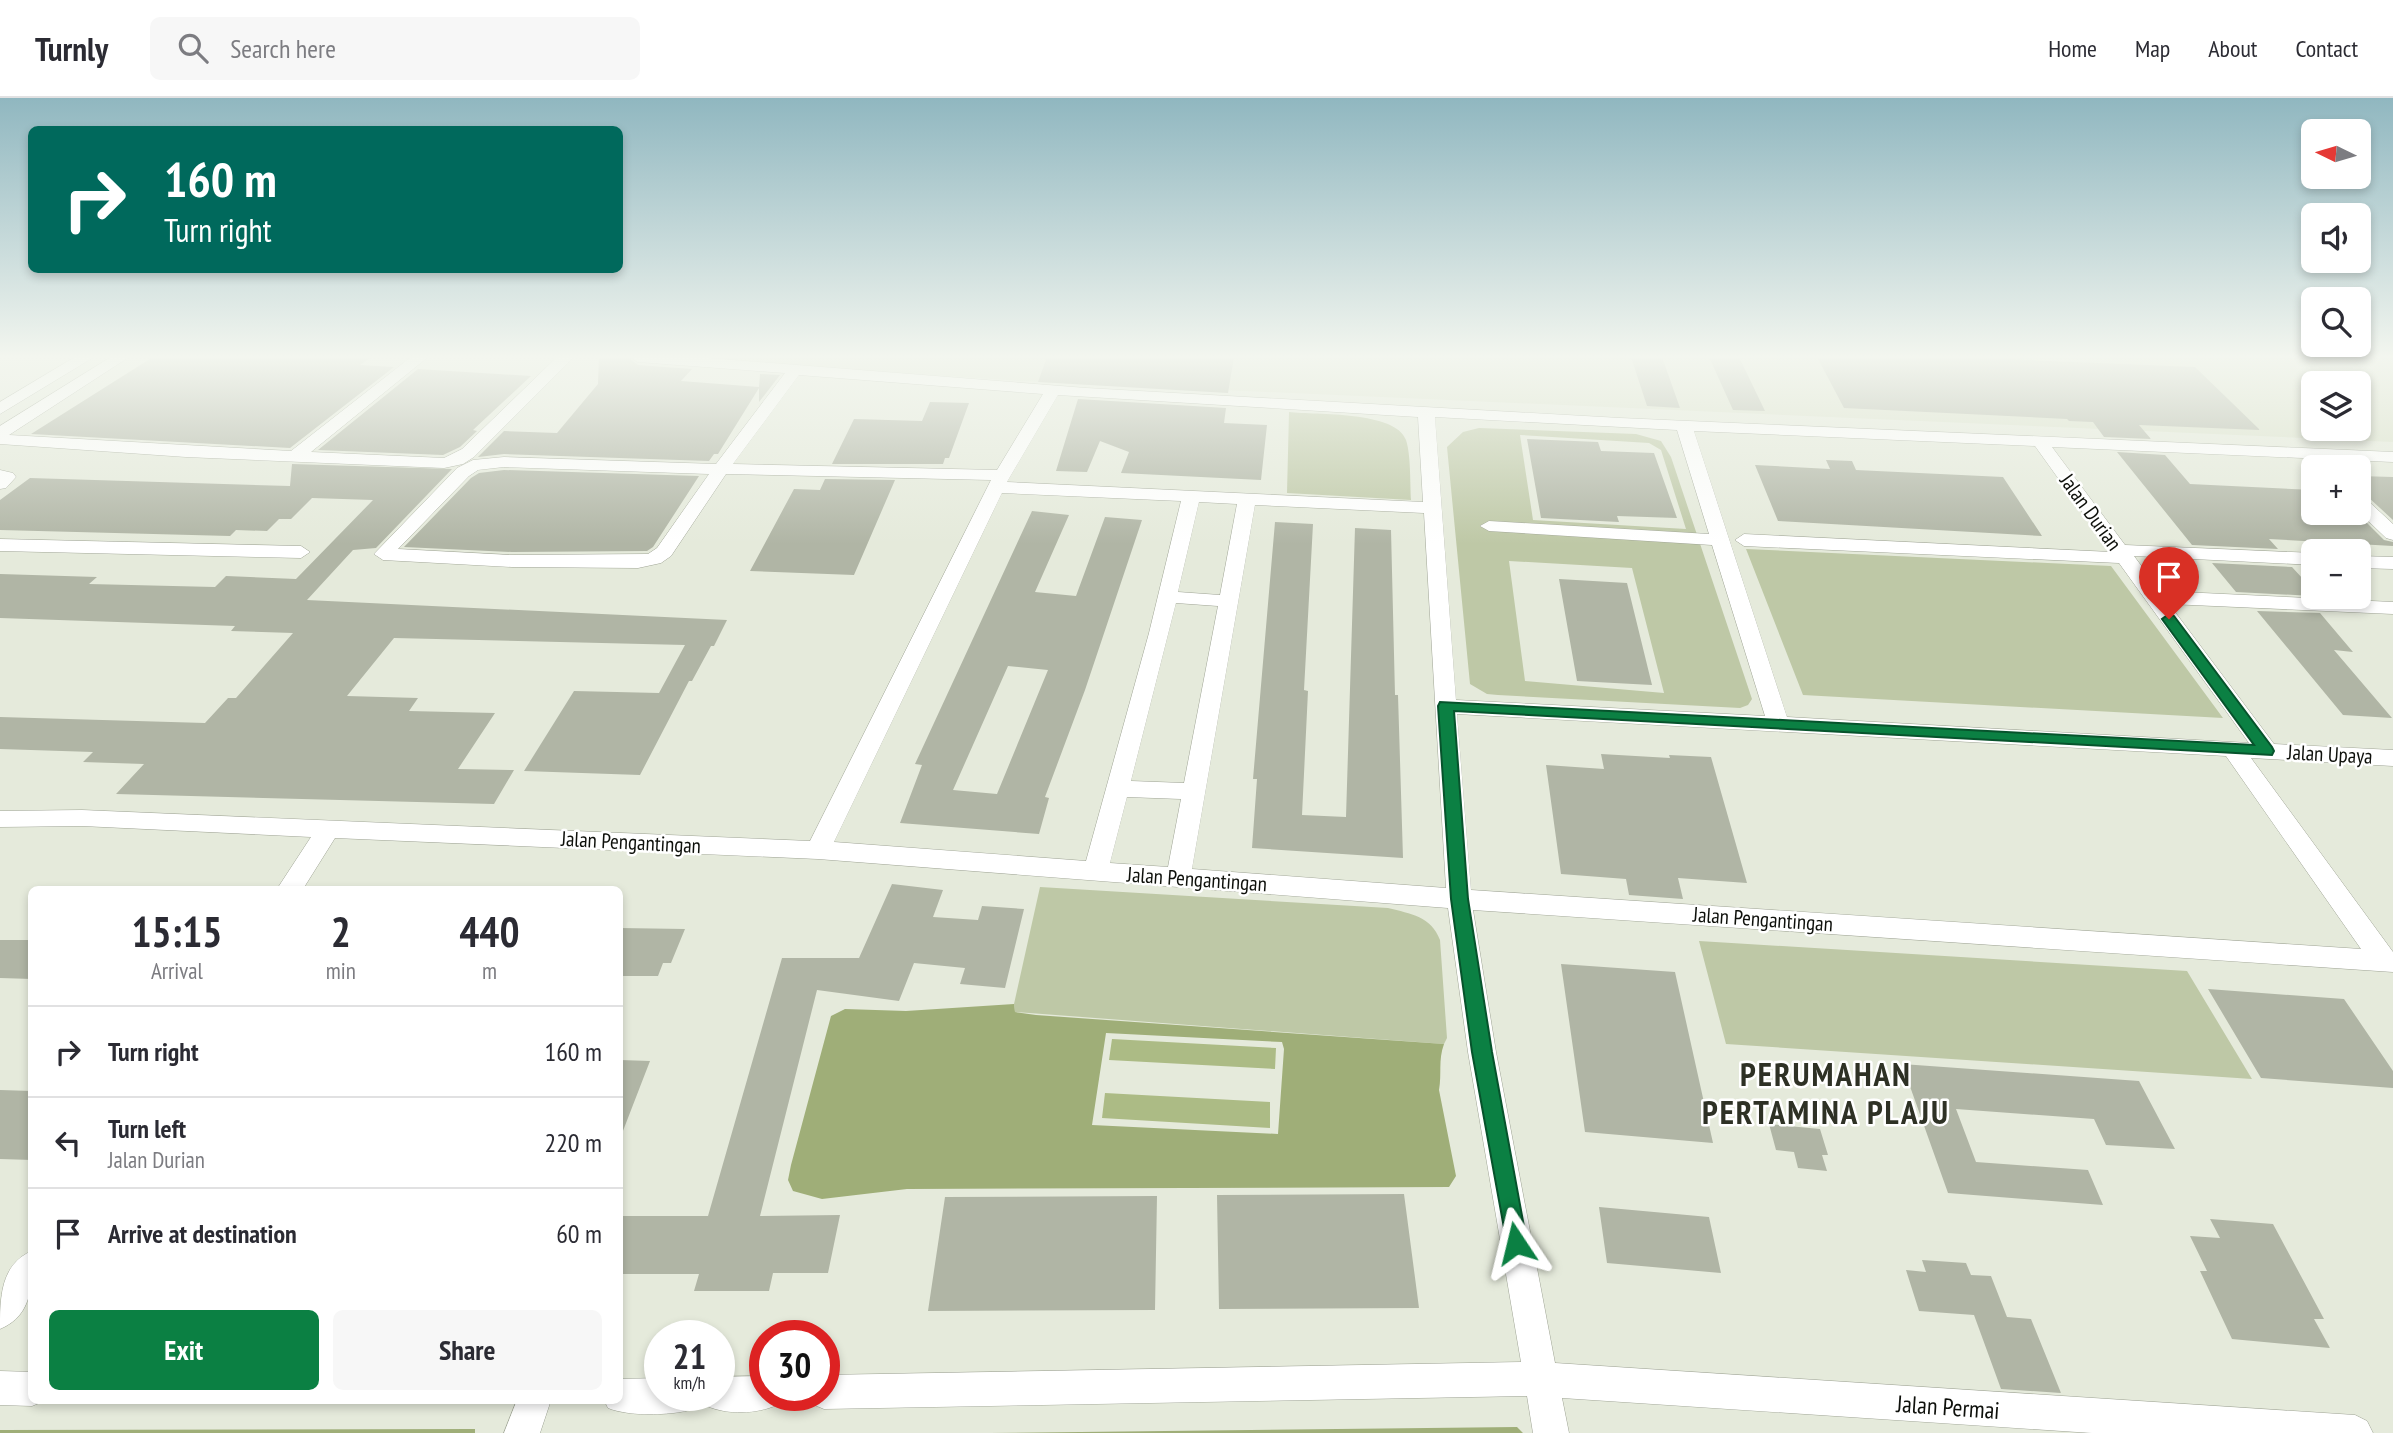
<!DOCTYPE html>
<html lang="en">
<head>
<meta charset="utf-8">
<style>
  :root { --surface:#fff; --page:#f7f7f7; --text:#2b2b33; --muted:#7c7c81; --line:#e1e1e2; --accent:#0b8043 }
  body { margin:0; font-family:"PT Sans Narrow",sans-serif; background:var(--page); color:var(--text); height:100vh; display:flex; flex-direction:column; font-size:26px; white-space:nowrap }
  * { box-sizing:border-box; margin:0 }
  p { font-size:23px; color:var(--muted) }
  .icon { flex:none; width:38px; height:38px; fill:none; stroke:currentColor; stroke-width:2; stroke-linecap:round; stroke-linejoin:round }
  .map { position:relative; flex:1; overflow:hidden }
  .drawer { position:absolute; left:28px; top:788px; width:595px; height:518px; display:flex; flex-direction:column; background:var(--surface); border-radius:10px; box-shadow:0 4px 10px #0003 }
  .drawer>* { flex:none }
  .hud { position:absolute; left:28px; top:28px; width:595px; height:147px; border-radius:10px; box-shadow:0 4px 10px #0003; background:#00695c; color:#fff; overflow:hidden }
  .needle { width:46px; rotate:275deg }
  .controls { position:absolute; left:2301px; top:21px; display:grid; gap:14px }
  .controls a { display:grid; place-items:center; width:70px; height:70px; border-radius:10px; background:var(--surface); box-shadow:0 4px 10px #0003; font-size:35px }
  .speed { position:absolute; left:644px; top:1222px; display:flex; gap:14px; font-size:35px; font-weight:700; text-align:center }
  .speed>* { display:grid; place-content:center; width:91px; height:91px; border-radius:50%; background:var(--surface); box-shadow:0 4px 10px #0003; line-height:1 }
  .speed small { font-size:18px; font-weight:400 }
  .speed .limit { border:10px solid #d22; background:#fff; color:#111 }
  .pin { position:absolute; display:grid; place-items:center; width:60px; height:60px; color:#fff; margin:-72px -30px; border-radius:50% 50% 50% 0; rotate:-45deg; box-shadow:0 0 7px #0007 }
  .pin .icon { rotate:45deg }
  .me { position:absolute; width:77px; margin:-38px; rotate:350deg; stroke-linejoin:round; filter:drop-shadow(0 0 5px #0008) }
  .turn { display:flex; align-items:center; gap:24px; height:147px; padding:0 21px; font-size:32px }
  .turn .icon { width:91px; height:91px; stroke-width:2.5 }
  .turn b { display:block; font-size:49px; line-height:60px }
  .eta { display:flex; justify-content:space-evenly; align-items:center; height:119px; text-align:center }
  .eta b { font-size:42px; font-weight:800; line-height:49px }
  .primary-button { display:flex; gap:14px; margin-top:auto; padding:14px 21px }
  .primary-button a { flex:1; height:80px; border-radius:10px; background:var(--accent); color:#fff; font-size:28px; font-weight:800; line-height:80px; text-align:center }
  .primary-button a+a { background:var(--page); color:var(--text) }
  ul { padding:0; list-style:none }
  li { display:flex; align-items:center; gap:21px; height:91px; padding:0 21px; border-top:2px solid var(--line) }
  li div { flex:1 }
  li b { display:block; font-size:26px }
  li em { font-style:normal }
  header { display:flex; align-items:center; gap:42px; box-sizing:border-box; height:98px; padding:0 35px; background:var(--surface); border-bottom:2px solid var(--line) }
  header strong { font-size:33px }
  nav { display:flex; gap:38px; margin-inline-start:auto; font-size:24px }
  .search { width:490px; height:63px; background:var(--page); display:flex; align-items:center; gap:18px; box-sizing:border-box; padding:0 24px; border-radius:10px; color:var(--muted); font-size:26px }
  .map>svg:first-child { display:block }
  .built { fill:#dae1ca; fill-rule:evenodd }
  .green { fill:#bec8a6; fill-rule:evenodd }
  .forest { fill:#9fae78; fill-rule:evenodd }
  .water { fill:#acbb85 }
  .building { fill:#b0b5a5; fill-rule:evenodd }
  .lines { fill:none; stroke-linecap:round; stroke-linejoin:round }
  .minor-casing { stroke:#9fa495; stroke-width:1 }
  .minor { fill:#fff; fill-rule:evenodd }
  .route { fill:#0b8043; stroke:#07532c; stroke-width:2 }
  .labels { text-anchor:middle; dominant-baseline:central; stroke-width:5; stroke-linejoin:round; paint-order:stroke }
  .street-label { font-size:21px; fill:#0e100b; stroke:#fff }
  .near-street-label { font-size:24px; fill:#0e100b; stroke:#fff }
  .near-district-label { font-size:33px; font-weight:bold; letter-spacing:2px; fill:#2e3125; stroke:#fff }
</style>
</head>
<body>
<header>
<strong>Turnly</strong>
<div class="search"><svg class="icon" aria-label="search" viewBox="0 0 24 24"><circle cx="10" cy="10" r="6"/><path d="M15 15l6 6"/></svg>Search here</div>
<nav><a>Home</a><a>Map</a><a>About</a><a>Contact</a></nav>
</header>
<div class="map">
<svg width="2393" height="1335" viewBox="0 0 2393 1335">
  <rect width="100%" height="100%" fill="#e5eadb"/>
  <path class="built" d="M661,259h1732v85l-1372,-61zM2314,285h45v46h-45z"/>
  <path class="green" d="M1289,314c27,3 107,-1 117,28 5,15 4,44 5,60l-124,-7z
    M1479,330l157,6 25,7 10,16 81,242 -4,6 -8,3 -242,-13 -11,-1 -17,-10 -23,-237 16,-15zM1520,337l129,8 12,7 25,79 -153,-9zM1509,463l123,7 32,125 -139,-12z
    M1746,451l365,17 112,152 -420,-23z
    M1040,789l348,21c23,6 43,8 52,32l7,98 -3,6 -429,-32 -1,-8z
    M1699,843l488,30 65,108 -526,-35z"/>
  <path class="forest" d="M1014,906l1,8 21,3 408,29c-6,16 -2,30 -5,46l17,86 -7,11 -542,2 -85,10 -29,-8 -5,-11 3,-15 40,-149 14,-7 61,2zM1106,935l176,9 2,7 -6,85 -186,-9z
    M1517,1329l6,6h-533z
    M475,1331v4h-475v-3z"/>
  <path class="water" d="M1112,941l164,9 -1,21 -166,-9z
    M1105,995l165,9v26l-168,-10z"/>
  <path class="building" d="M153,259h218l-11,8 34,2 -104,81 -259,-14z
    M599,259h29l10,8 54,4 -11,12 78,6 1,-13 20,1 -21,27v-14l-41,66h-4l-5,7 -205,-7 -26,3 26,-26 53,2 41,-49z
    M1047,259h187l-6,36 -190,-11z
    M1631,259h31l18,51 -33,-2z
    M1709,259h30l26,54 -32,-1z
    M1817,259h135l243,10 65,63 -121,-5 12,14 -47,-2 -11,-15 -24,-1 -2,-2 -223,-11z
    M418,271l113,7 -58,54 4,1 -17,16 -17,8 -125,-5z
    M1078,301l148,9 -2,15 43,2 -6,55 -140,-7 8,-21 -29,-11 -13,31 -31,-1z
    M930,304l39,1 -20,55h-4l-2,6h-111l22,-45 68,2z
    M1527,341l71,3 3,9 53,2 23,65 -60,-2 2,6 -78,-4z
    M2117,354l48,3 25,29 124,6v23h43l27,27 9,2v4l-124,-7 9,10 -86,-4z
    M1826,362l26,1 4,9 147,7 39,59 -264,-15 -23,-56 75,4z
    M292,366l160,5 -76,79 -23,2 -46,50 420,20 -13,26h-3l-19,35h-3l-49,94 -116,-4 50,-80 85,2 26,-48 -291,-7 -47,58 71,2 -9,13 86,2 -37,56 56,1 -20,34 -378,-10 28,-30 -61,-2 10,-10 -93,-3v-32l205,6 23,-25h8l57,-65 -62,-2 4,-5 -235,-8v-44l97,3 -8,7 126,3 11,-11 70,3 77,-79 -61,-2 -21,21h-12l-12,12 -31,-1 -6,6 -230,-6v-30l30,-22 260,8z
    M504,372l195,6 -46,71 -6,4 -135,1 -108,-5 67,-69 8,-5z
    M2359,378l34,1v43l-26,-24 -8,-1z
    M825,381l70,1 -41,95 -104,-4 44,-82 26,1z
    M1032,413l37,4 -34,77 41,4 29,-79 37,3 -57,170 -40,107 4,1 -10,36 -139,-11 22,-58 -7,-1zM1008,568l40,4 -51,124 -44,-4z
    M1275,424l38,2 -9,166 4,1 -6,124 44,2 9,-289 36,2 4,165h3l5,163 -151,-10 5,-69h-4z
    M2212,465l80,4 22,24v5l-78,-4z
    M1559,481l68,4 25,102 -75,-4z
    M2257,513l63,2 33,39 -19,-2 58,68 -49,-3z
    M1601,656l69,4 -1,-3 42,2 36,126 -69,-5 5,21 -54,-4 -3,-16 -65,-5 -15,-109 58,4z
    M892,786l51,6 -10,27 45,3 4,-14 42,3 -19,79 -45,-4 5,-16 -51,-5 -15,38 -82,-11 -57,226 80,-1 -12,58h-55l-4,18h-75l5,-17h-79v-58h88l74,-258h77z
    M620,830l65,1 -14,34h-8l-5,13h-38z
    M0,842h32v39l-32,-1z
    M1561,866l114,8 38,171 -128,-11z
    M2208,891l136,10 49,72v17l-132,-10z
    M620,962l30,1 -29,75h-1z
    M1902,966l237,17 36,68 -69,-4 -12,-26 -138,-10 20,53 112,8 15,35 -155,-12z
    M0,992l32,1v69l-32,-1z
    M1769,1026l51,5 8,26h-6l5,16 -29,-3 -4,-16 -18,-2z
    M1404,1096l15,114 -200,1 -2,-114z
    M1157,1098l-2,114 -227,1 17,-114z
    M1599,1109l110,10 12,56 -114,-10z
    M2210,1121l63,5 51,95h-10l16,29 -98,-9 -32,-68h7l-17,-35 30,2z
    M1922,1162l44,3 5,12 20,1 16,41 24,2 30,74 -60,-4 -27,-74 -55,-4 -13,-41 20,2z"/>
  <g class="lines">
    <defs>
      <path id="minor" d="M75,259h19l-94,57v-12z
        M111,259h18l-120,78 282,16 120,-94h17l-117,95 133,6 18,-9 95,-92h17l-100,100 -11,7 -19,4 -258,-11 -186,-13v-18z
        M630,259h65l391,31 534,30 773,34v10l-341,-15 73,98 189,8v12l-180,-9 26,35 233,11v12l-224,-10 105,140 119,6v16l-142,-8 142,194v20l-920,-62 23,142 59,311 800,52 12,6 6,12h-281l-530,-35 7,35h-36l-6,-37 -703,13 -12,-5 -4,-9h16v-20l697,-13 -53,-310 -20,-144 -630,-49 -483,-21 -32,51h-26l34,-52 -229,-11 -82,1v-16l82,-1 728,31 181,-361 -265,-6 -55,82 -10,7 -23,5 -126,-1 -129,-7 -9,-6 83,-86 16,-8 31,-3 212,7 69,-91 -147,-11zM799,277l244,19 -46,76 -264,-6zM1058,297l360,22 5,85 -416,-20zM1435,319l242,13 32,104 -220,-13 -9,5 9,5 223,14 53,171 -309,-16zM1694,333l341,15 76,106 -367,-18 -9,6 9,6 375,17 130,180 -462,-26zM504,369l205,7 -52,74 -9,6 -136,1 -114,-6 71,-73 9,-6zM1002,395l179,8 -32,132 -63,228 -252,-19zM1199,404l38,2 -17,91 -42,-3zM1255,407l169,8 22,375 -254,-19zM1176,505l42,3 -34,177 -53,-2zM1457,616l769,42 135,193 -890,-59zM1127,699l54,2 -13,68 -58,-4z
        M0,372l13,3 3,4 -10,11 -6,1z
        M2359,399l6,1 28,26v16l-7,-2 -27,-26z
        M0,441l301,7 9,6 -9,6 -301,-7z
        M2359,458l34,1v12l-34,-1z
        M32,1153c0,31 2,64 -32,78 0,-30 0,-65 32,-78z
        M0,1273l32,1v28l12,1 -12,5 -32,-1z
        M765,1278v19h16l-4,10c-20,9 -50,10 -70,1l-4,-9 -4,10c-21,9 -70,10 -91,1l-4,-8h16v-21l40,-1v17h59v-18z
        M517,1302h34l-11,33h-36z"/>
    </defs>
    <use href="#minor" class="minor-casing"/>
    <use href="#minor" class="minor"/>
  </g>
  <linearGradient id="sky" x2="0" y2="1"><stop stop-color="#90b7c0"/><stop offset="0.58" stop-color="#f3f6ef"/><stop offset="1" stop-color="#f3f6ef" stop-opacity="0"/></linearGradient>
  <rect width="2393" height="446" fill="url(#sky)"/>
  <path class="route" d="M2169,516l5,2 98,131 2,4 -2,4 -818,-44 14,188 24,153 35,191 -3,7 -8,3 -8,-3 -36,-198 -21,-153 -13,-193 2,-4 814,43 -92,-126z"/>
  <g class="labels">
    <g class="street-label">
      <text transform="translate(2091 414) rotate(54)">Jalan Durian</text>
      <text transform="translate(2330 656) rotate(3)">Jalan Upaya</text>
      <text transform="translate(631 744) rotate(3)">Jalan Pengantingan</text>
      <text transform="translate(1197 781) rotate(4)">Jalan Pengantingan</text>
      <text transform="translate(1763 821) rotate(4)">Jalan Pengantingan</text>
    </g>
    <g class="near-street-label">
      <text transform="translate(1948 1309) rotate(4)">Jalan Permai</text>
    </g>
    <g class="near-district-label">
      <text x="1826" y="975">PERUMAHAN<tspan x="1826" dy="38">PERTAMINA PLAJU</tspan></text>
    </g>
  </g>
</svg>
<div class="controls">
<a><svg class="needle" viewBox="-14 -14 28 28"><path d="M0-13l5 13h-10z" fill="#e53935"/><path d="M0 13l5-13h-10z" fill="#7c7c81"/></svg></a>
<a><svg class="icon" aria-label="sound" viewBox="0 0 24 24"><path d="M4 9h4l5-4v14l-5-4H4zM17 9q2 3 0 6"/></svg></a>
<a><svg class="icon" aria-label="search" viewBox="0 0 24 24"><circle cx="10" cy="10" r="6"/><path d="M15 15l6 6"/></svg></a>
<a><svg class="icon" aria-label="layers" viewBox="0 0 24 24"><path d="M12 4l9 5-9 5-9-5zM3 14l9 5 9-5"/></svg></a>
<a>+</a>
<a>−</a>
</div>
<div class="speed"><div>21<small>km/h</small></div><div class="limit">30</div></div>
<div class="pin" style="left:2169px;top:521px;background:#d93025"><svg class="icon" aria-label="arrive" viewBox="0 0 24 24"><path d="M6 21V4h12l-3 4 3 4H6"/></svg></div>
<svg class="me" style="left:1516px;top:1145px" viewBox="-20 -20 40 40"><path d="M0-17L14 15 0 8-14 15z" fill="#0b8043" stroke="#fff" stroke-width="4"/></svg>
<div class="hud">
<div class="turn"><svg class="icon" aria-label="right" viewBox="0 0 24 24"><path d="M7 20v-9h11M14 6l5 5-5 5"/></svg><div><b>160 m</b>Turn right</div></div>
</div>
<section class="drawer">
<div class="eta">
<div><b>15:15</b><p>Arrival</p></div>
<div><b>2</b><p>min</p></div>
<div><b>440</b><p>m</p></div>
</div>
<ul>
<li><svg class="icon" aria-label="right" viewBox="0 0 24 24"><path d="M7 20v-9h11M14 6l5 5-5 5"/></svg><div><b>Turn right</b></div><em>160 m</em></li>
<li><svg class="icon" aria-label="left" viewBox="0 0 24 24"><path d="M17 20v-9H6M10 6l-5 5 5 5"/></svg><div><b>Turn left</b><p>Jalan Durian</p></div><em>220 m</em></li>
<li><svg class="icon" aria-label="arrive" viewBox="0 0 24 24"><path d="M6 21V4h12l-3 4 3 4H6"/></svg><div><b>Arrive at destination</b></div><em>60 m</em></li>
</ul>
<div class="primary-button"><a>Exit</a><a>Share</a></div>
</section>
</div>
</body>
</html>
